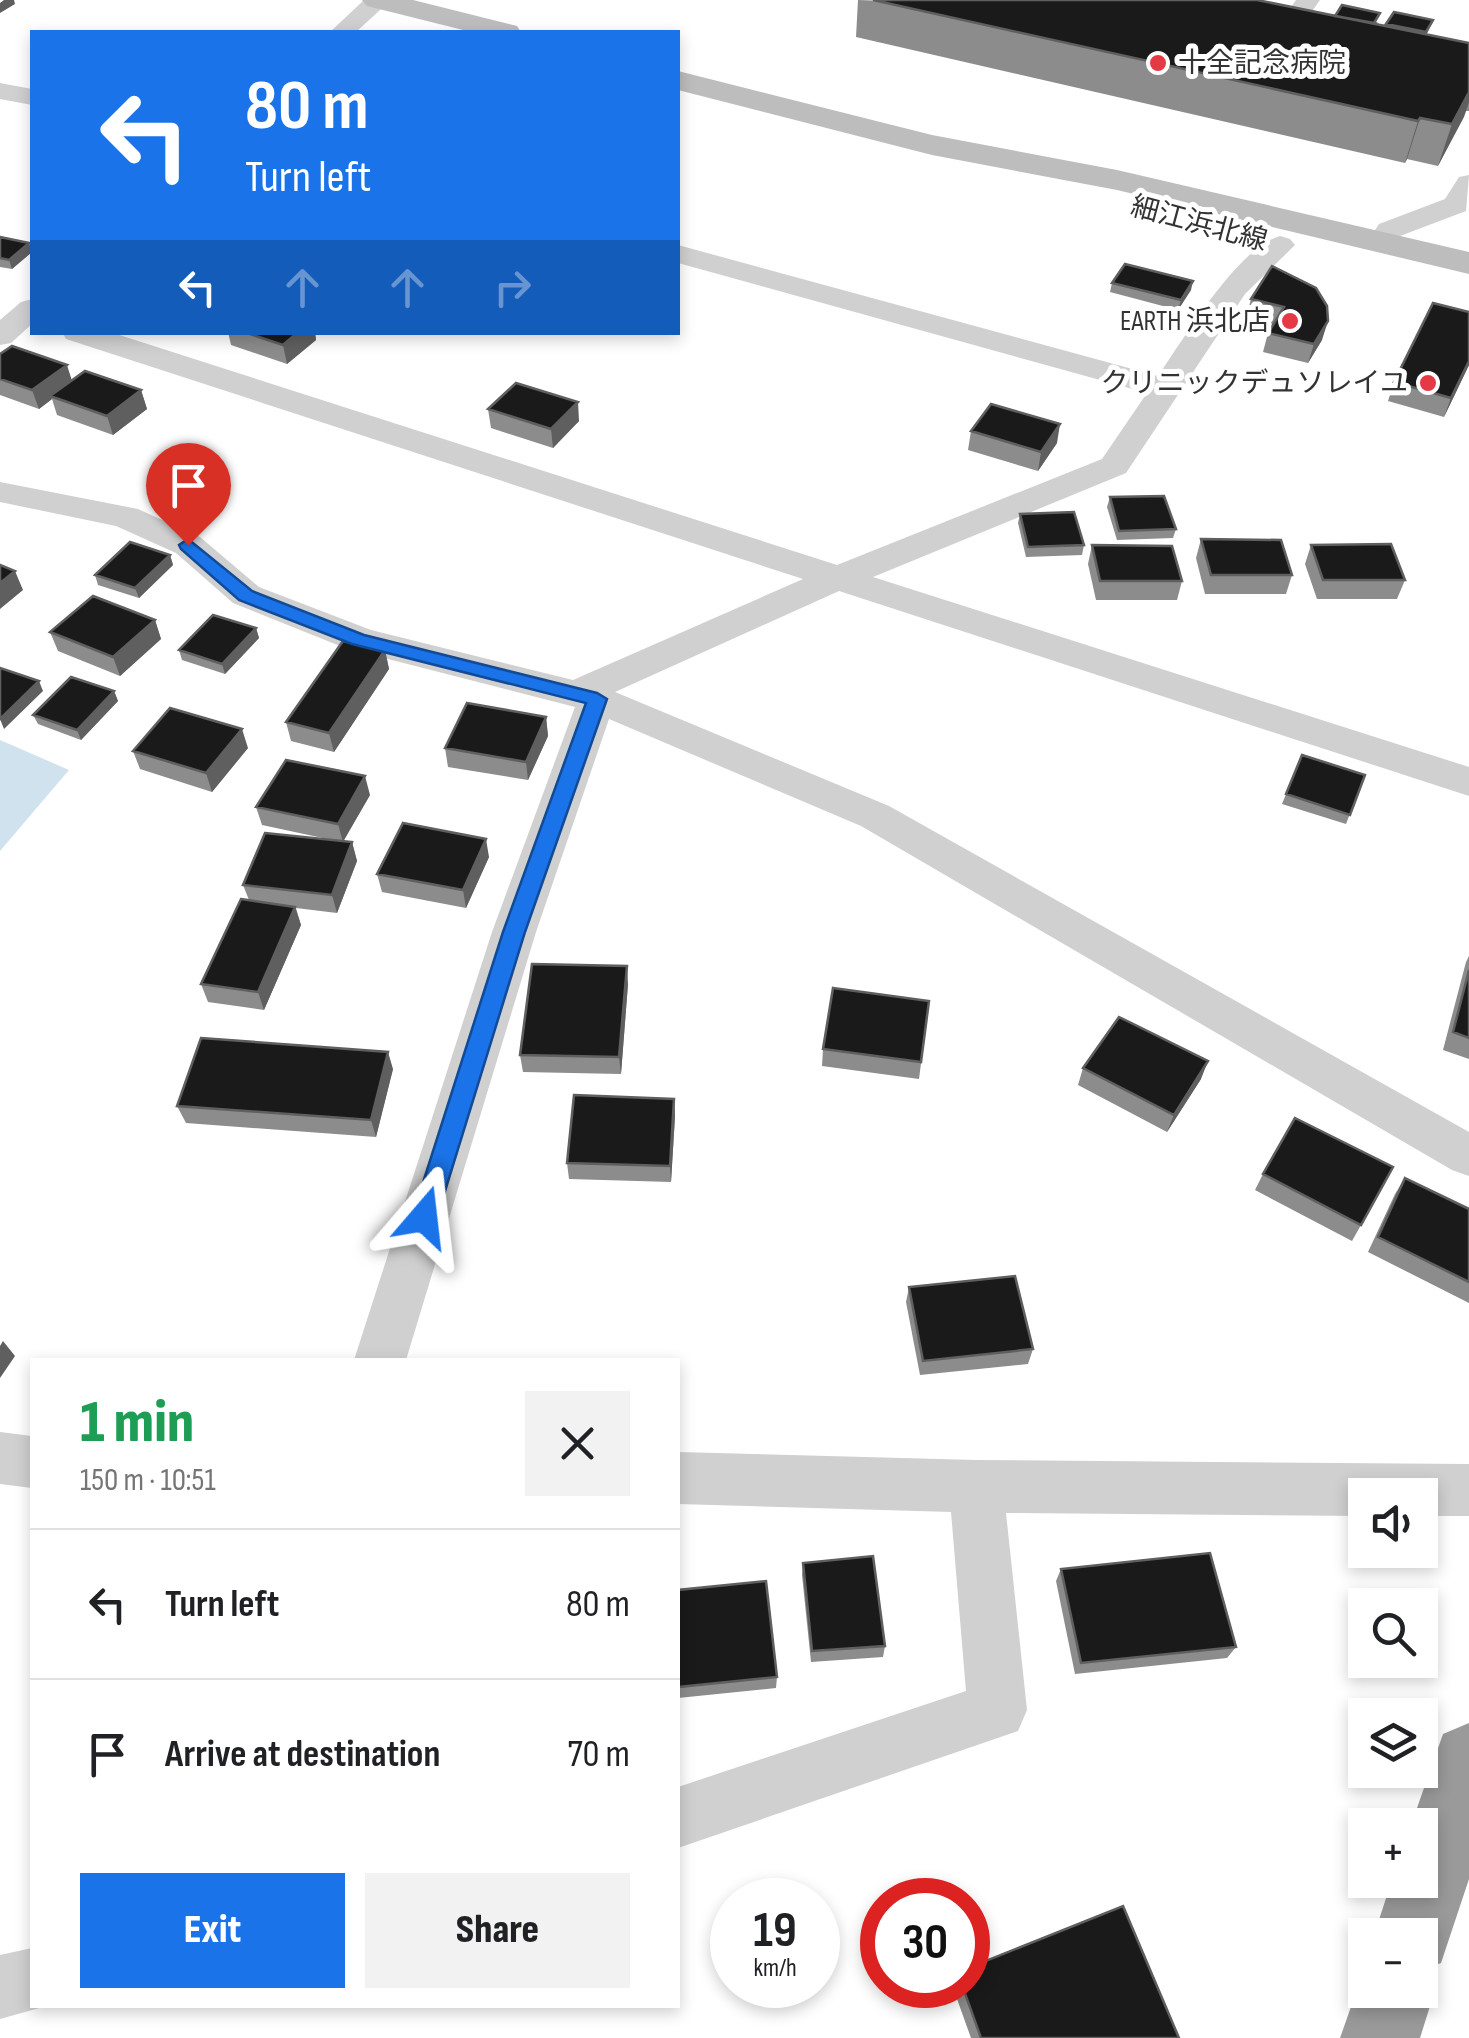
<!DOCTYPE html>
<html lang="en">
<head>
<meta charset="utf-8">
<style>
  :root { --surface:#fff; --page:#f2f2f2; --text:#202124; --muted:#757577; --line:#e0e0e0; --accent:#1a73e8 }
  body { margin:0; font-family:"Sofia Sans Condensed","Noto Sans JP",sans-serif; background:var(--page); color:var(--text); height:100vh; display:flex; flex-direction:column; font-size:38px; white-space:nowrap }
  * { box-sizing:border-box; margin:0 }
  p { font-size:32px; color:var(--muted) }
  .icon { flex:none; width:55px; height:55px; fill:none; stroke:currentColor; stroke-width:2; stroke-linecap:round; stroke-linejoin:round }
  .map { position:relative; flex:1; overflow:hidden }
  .side { position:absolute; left:30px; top:1358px; width:650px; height:650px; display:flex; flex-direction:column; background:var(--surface); border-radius:0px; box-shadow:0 5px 15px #0003 }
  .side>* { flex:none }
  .banner { position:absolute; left:30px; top:30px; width:650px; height:305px; border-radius:0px; box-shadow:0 5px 15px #0003; background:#1a73e8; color:#fff; overflow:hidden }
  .fabs { position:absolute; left:1348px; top:1478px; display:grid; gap:20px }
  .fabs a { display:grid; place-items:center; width:90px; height:90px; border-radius:0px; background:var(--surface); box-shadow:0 5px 15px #0003; font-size:50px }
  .speed { position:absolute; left:710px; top:1878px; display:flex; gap:20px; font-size:50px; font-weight:700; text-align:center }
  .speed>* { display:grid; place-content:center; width:130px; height:130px; border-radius:50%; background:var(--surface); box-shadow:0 5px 15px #0003; line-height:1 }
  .speed small { font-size:25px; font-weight:400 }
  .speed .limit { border:15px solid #d22; background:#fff; color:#111 }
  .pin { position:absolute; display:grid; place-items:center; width:85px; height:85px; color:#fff; margin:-102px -42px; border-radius:50% 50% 50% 0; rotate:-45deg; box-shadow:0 0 10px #0007 }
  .pin .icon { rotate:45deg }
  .me { position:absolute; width:110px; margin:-55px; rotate:17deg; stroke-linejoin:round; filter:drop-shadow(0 0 8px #0008) }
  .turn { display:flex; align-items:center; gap:35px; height:210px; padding:0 50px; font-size:45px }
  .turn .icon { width:130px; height:130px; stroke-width:2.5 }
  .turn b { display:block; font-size:70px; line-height:85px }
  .lanes { display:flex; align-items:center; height:95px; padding:0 50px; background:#0003; justify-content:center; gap:50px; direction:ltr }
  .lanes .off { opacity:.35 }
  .round { display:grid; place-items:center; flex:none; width:105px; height:105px; border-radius:0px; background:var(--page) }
  .summary { display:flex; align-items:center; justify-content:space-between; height:170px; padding:0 50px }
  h1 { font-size:60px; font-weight:800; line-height:75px; color:#1e9e55 }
  .primary-button { display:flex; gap:20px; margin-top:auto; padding:20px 50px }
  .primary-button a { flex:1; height:115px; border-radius:0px; background:var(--accent); color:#fff; font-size:40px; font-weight:800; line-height:115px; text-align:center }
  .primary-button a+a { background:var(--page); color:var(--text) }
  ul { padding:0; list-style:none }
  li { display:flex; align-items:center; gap:30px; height:150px; padding:0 50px; border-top:2px solid var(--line) }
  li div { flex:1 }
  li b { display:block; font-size:38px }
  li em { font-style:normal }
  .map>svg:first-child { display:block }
  .water { fill:#cfe2ee }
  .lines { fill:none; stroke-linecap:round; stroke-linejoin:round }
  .street { fill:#d0d0d0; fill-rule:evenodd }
  .secondary { fill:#bdbdbd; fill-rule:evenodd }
  .highway { fill:#9a9a9a; fill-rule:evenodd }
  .wall { fill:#8c8c8c }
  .shaded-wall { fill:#5f5f5f }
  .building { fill:#1a1a1a; stroke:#5f5f5f; stroke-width:2.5 }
  .route { fill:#1a73e8; stroke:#114b97; stroke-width:2.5 }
  .poi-dot { fill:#e63946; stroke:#fff; stroke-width:4 }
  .labels { text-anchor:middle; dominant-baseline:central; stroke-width:10; stroke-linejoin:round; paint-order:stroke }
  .far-poi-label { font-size:28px; fill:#333; stroke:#fff; text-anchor:end }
  .far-street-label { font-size:28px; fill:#333; stroke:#fff }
</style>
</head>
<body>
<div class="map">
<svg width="1469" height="2038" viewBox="0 0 1469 2038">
  <rect width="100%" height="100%" fill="#fff"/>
  <path class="water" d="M0,740l69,30 -69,81z"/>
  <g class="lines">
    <path class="street" d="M364,0h27l-35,32h-26z
      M1296,0h24l-26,37h-18l-3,-5z
      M0,83l32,6v16l-32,-6z
      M1469,175l-3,36 -66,25 -8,12h-20l-5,-6 12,-18 66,-25 14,-22z
      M1280,236l10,3 5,6 -50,49 -119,179 -253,104 596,190v29l-630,-205 -224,101 274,114 580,326v44l-17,-6 -591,-344 -252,-107 -73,213 -130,428h-52l138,-428 83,-225 -230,-59 -112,-45 -57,-50 -60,-27 -116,-24v-20l138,27 62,28 59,50 112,43 202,50 230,-101 -737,-240 -4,-7h48l727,233 265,-106 45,-66 -469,-130v-18l480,131c25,-36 80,-129 122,-140z
      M32,299v25l-21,19 -11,2v-25l21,-18z
      M0,1432l32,4v52l-32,-4z
      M678,1452l298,8 493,4v52h-49v-21h-55v21l-359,-3 21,197 -9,21 -340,117v-61l288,-96 -15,-179 -273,-8z
      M32,1948v57h18l-50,14v-64z"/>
    <path class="secondary" d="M362,0h51l104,26 4,6h-50l-104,-26z
      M678,71l254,64 185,35 352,82v22l-352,-84 -185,-35 -254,-65z"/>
    <path class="highway" d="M1469,1723v156l-28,84 -15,6 9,21 -15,48h-80l25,-71v23h55v-55h-46l18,-55h28v-55h-9l32,-91z"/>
  </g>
  <path class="wall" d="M858,0l477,16 43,6 -2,2 9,2 9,-14 39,8 -6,14 42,9v68h-3l-28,55 -31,-7 -2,4 -549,-126z
    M0,237l29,6 3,9 -20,17 -12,-2z
    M1112,283l79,7 -13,20 -68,-18z
    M1316,288l6,52 -14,23 -45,-11 5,-19 5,-9 -27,-7 5,-18z
    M1469,312v53l-25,52 -56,-16 6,-19z
    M228,332h87l1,8 -29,24 -56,-19z
    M0,354l72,26 69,10 6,19 -34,26 -56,-20 -5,-16 -13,10 -39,-14z
    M488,409l91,12 -26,27 -62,-20z
    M971,431l86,12 -19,28 -70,-21z
    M1110,497l66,32 -3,9 -56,2 -10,-33z
    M1020,514l64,31 -2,10 -56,2 -8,-34z
    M1201,539l91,36 -6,19h-81l-9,-36z
    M1092,545l90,36 -5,19h-81l-8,-36z
    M1311,545l94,35 -8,19h-80l-12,-35z
    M170,555l3,10 -34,33 -41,-13 -3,-10z
    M155,620l6,19 -41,37 -62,-25 -8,-19z
    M256,628l3,10 -34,36 -43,-14 -3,-10z
    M385,650l4,19 -55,83 -43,-11 -5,-19z
    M114,691l4,10 -37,39 -43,-16 -5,-9z
    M546,717l2,19 -20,44 -80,-13 -3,-19z
    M248,748l-36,44 -72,-23 -7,-18z
    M1302,755l63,20 -19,49 -64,-20z
    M370,795l-27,46 9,1 5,19 -20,52 -41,-5 5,17 -37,85 -56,-8 -7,-18 48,-84 -6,-15 89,-45 -70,-15 -6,-18z
    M489,857l-23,51 -84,-16 -5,-18z
    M1469,956v103l-26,-9 23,-88z
    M628,984l-7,90 -98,-2 -3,-17z
    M929,1001l-10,78 -97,-13 1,-17z
    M1083,1068l118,11 -34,53 -89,-47z
    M393,1069l-17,68 -190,-14 -9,-17z
    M674,1099l1,17 -4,66 -102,-3 -2,-16z
    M1263,1174l98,51 -9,16 -97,-51z
    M1405,1178l64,31v94l-101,-51 27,-58z
    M909,1287l124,62 -5,15 -108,11 -14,-73z
    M803,1563l82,83 -2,11 -72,5 -9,-87z
    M1061,1569l175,78 -9,11 -152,16 -19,-93z
    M678,1590l99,87 -1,11 -98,10z
    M952,1985h16l211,53h-208z"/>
  <path class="shaded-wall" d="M4,0h10l1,4 -15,9v-10z
    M1469,89v13l-5,15 -26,49 14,-42z
    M1420,118l-13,41 -2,4 13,-42z
    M29,243l3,9 -20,17 -3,-9z
    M1193,281l-2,9 -13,20 3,-10z
    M1328,321l-6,19 -14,23 6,-19z
    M298,332h17l1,8 -29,24 -4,-19z
    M1469,361v4l-25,52 7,-19z
    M67,365l6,19 -23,12 2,3 -13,10 -7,-19z
    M141,390l6,19 -34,26 -6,-19z
    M578,402l1,19 -26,27 -2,-19z
    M1060,424l-3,19 -19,28 3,-19z
    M170,555l3,10 -34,33 -4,-10z
    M15,571l8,19 -23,19v-26z
    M155,620l6,19 -41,37 -7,-19z
    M256,628l3,10 -34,36 -3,-10z
    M385,650l4,19 -55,83 -5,-19z
    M39,681l4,10 -39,38 -4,-10z
    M114,691l4,10 -37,39 -4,-10z
    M546,717l2,19 -20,44 -2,-18z
    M242,729l6,19 -36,44 -6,-19z
    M365,776l5,19 -27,47 -5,-18z
    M486,839l3,18 -23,51 -3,-18z
    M352,842l5,19 -20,52 -5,-18z
    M295,907l6,18 -37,85 -6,-18z
    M627,966l1,18 -7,90 -2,-17z
    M388,1052l5,17 -17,68 -5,-17z
    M1208,1061l-7,18 -34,53 7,-17z
    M674,1099l1,17 -4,66 -1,-16z
    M3,1341l12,15 -15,22v-32z"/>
  <path class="building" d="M873,0h384l212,43v49l-17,32 -32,-6 -2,3z
    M1342,5l38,8 -6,10 -39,-7z
    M1394,12l39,8 -7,12 -40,-8z
    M0,237l29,6 -20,17 -9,-2z
    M1125,264l68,17 -12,19 -69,-17z
    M1272,266l44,22 11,18 1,15 -14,23 -46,-11 16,-26 -33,-8z
    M1433,303l36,9v49l-18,37 -57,-16z
    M244,332h54l-15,13z
    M12,346l55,19 -35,25 -32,-11v-25z
    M85,371l56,19 -34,26 -57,-20z
    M516,383l62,19 -27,27 -63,-20z
    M991,404l69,20 -19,28 -70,-21z
    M1164,496l12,33 -57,2 -9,-34z
    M1074,512l10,33 -56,2 -8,-33z
    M1201,539l80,1 11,35h-81z
    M130,542l40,13 -35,33 -40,-13z
    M1391,544l14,36h-82l-12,-35z
    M1092,545l80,1 10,35h-82z
    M0,565l15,6 -15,12z
    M93,596l62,24 -42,37 -63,-25z
    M213,615l43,13 -34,36 -43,-14z
    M343,641l42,9 -56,83 -43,-11z
    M0,668l39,13 -39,38z
    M71,677l43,14 -37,39 -44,-15z
    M467,703l79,14 -20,45 -81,-14z
    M170,708l72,21 -36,44 -73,-22z
    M1302,755l63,20 -15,40 -64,-21z
    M286,760l79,16 -27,48 -82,-17z
    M403,823l83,16 -23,51 -86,-16z
    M265,833l87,9 -20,53 -89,-10z
    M241,899l54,8 -37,85 -57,-8z
    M532,964l95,2 -8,91 -99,-2z
    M1469,970v68l-16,-6z
    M833,988l96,13 -8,61 -98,-13z
    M1119,1017l89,44 -34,54 -91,-47z
    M201,1038l187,14 -17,68 -194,-14z
    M574,1095l100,4 -4,67 -103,-3z
    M1295,1118l98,49 -32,58 -98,-51z
    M1405,1178l64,31v73l-91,-45z
    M1015,1276l18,73 -110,12 -14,-74z
    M1210,1553l26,94 -155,16 -20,-94z
    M873,1556l12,90 -73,5 -9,-88z
    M766,1581l11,96 -99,10v-97z
    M1123,1906l56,132h-198l-19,-53h6v-17z"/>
  <path class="route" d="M188,539l64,52 112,44 233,58 10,6 -82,233 -88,285 -4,8 -9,3 -8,-3 -4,-8 91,-285 83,-229 -234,-59 -113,-44 -58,-51 -2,-4z"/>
  <g class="poi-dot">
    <circle cx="1158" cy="63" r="10"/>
    <circle cx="1290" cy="321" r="10"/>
    <circle cx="1428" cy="383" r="10"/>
  </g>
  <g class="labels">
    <g class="far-poi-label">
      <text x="1178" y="63" text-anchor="start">十全記念病院</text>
      <text x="1270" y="321">EARTH 浜北店</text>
      <text x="1408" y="383">クリニックデュソレイユ</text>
    </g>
    <g class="far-street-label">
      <text transform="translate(1199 224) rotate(15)">細江浜北線</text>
    </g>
  </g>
</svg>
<div class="fabs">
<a><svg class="icon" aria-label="sound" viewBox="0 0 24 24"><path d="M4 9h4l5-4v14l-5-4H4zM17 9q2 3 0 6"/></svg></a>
<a><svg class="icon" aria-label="search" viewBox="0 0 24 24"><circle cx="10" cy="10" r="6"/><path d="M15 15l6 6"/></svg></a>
<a><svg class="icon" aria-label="layers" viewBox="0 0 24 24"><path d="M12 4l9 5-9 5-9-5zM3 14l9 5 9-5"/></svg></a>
<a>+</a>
<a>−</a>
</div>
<div class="speed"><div>19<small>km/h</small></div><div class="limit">30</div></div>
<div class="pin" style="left:188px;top:545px;background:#d93025"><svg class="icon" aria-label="arrive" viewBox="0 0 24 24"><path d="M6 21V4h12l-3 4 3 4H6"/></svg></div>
<svg class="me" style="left:424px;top:1217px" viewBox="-20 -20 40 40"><path d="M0-17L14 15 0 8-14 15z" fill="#1a73e8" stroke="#fff" stroke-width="4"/></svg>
<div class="banner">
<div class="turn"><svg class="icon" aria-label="left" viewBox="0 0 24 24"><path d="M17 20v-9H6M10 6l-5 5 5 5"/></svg><div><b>80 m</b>Turn left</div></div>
<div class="lanes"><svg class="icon" aria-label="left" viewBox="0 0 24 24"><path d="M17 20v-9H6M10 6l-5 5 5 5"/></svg><svg class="icon off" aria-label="ahead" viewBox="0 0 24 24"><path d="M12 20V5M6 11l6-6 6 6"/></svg><svg class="icon off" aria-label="ahead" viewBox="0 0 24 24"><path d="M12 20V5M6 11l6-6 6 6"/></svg><svg class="icon off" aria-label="right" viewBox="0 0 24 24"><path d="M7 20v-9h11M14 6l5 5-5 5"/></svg></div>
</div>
<section class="side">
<div class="summary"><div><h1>1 min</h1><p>150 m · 10:51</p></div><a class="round"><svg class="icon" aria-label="close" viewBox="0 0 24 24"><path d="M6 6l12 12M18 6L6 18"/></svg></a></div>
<ul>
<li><svg class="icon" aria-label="left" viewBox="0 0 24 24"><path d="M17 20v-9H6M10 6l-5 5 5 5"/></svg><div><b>Turn left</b></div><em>80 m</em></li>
<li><svg class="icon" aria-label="arrive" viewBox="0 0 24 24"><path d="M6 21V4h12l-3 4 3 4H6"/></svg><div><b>Arrive at destination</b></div><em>70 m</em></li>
</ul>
<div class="primary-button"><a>Exit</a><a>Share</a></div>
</section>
</div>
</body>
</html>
